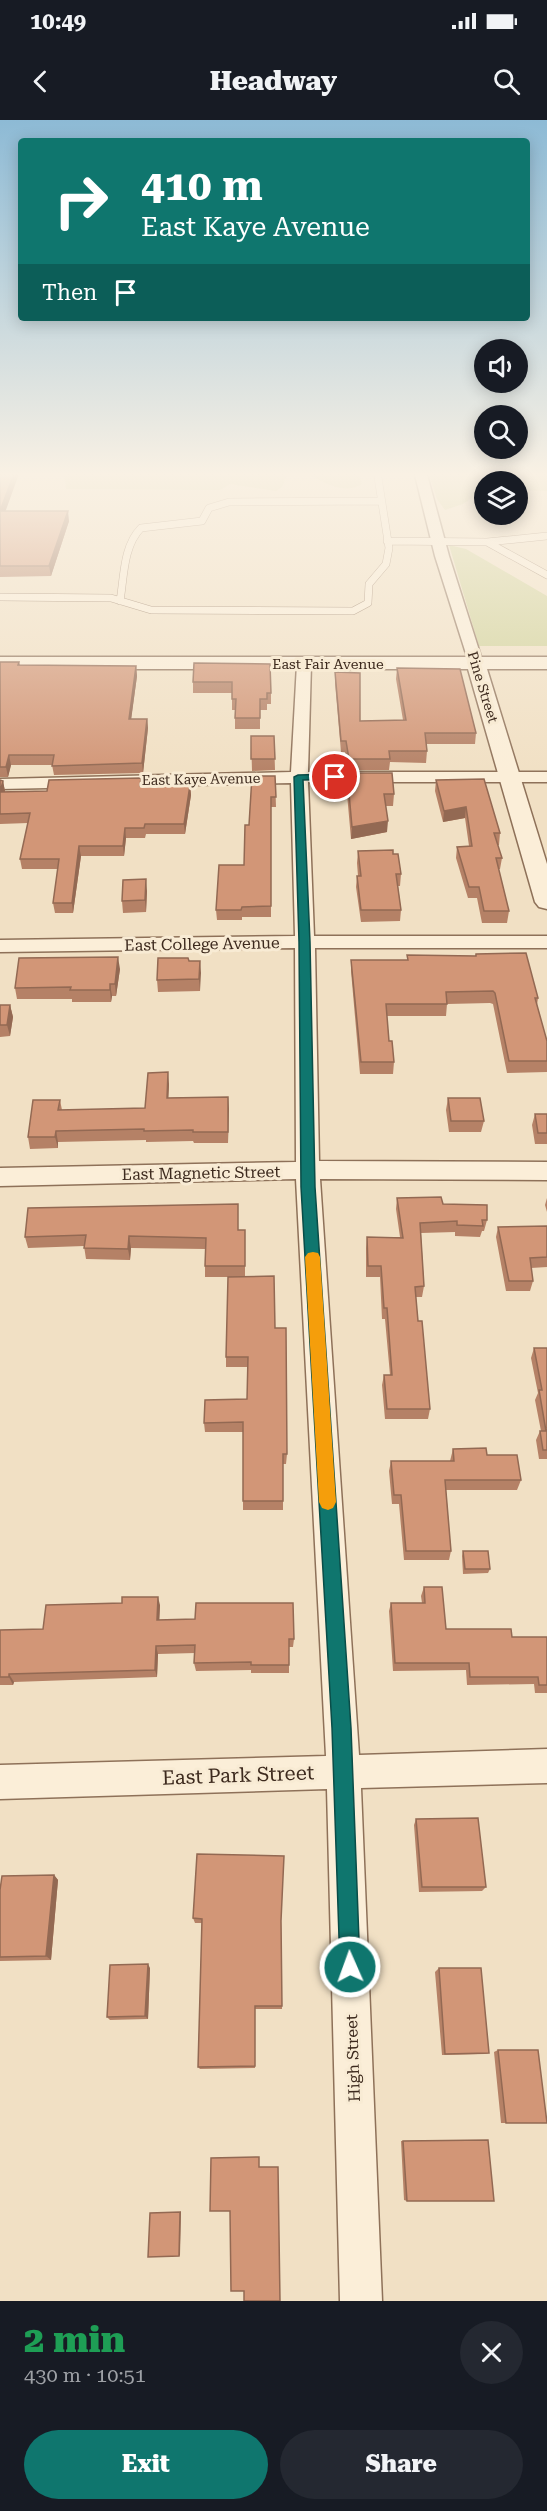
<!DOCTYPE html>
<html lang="en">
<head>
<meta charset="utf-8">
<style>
  :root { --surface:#171b24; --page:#242831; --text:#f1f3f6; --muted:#9ea1a6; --accent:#0f766e }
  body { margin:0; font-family:"Roboto Serif",serif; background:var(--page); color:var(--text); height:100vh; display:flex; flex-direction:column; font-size:22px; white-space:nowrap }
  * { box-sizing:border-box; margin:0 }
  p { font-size:20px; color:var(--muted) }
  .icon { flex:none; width:33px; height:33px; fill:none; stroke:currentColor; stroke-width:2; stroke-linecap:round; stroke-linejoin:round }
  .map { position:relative; height:2181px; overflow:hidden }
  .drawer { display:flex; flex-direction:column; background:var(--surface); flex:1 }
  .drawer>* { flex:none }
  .banner { position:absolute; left:18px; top:18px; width:512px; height:183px; border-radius:6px; box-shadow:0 3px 15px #0003; background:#0f766e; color:#fff; overflow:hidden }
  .tools { position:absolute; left:474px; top:219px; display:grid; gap:12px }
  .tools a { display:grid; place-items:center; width:54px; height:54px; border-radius:50%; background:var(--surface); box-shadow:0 3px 15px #0003; font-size:30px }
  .pin { position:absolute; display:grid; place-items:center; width:51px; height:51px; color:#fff; margin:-26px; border:3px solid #fff; border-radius:50%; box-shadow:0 2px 6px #0007 }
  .me { position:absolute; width:66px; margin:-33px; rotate:358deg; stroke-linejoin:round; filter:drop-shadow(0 0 4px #0008) }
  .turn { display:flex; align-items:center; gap:21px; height:126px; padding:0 24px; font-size:27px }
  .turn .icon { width:78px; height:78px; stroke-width:2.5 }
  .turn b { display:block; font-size:42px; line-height:51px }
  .then { display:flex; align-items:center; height:57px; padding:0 24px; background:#0003; gap:12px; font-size:22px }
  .round { display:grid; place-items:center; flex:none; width:63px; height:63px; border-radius:32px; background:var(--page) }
  .head { display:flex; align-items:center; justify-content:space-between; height:102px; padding:0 24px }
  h1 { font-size:36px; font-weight:800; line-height:45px; color:#1e9e55 }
  .cta { display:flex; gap:12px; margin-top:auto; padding:12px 24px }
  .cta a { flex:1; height:69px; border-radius:36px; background:var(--accent); color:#fff; font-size:24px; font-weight:800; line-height:69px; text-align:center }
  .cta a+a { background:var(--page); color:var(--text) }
  .status { display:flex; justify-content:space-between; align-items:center; height:42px; padding:0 30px; background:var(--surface); direction:ltr }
  .status svg { height:16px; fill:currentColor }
  header { display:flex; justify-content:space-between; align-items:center; height:78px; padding:0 24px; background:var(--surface); font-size:27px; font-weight:800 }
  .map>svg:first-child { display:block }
  .green { fill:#cfd197 }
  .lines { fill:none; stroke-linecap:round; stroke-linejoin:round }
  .service-casing { stroke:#8e7159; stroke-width:8 }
  .minor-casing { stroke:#8e7159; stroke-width:3 }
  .tertiary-casing { stroke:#8e7159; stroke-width:3 }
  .service { stroke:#fbeed8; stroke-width:7 }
  .minor { fill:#fbeed8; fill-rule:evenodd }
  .tertiary { fill:#fbeed8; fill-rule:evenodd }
  .wall { fill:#b58166 }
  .shaded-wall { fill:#936953 }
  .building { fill:#d29677; stroke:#936953; stroke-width:1.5 }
  .route { fill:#0f766e; stroke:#0a4d48; stroke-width:1.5 }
  .slow { fill:#f59e0b }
  .labels { text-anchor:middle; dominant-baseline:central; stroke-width:6; stroke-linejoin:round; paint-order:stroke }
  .far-street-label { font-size:14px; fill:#3d2a1e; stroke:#f8ebd4 }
  .street-label { font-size:16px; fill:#3d2a1e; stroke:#f8ebd4 }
  .near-street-label { font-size:20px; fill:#3d2a1e; stroke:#f8ebd4 }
</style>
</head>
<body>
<div class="status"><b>10:49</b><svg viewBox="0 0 49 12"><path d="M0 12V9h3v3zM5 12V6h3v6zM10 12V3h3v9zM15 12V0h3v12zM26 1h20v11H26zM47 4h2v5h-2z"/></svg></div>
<header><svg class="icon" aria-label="back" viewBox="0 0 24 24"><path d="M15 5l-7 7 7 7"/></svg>Headway<svg class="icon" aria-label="search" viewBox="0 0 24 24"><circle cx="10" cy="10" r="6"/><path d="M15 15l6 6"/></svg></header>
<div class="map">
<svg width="547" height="2181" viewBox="0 0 547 2181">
  <rect width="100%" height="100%" fill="#f1e0c4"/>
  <path class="green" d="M64,351h221l2,5 -5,11 -6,4 -46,-7 -10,6 -154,-1z
    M301,351h57l4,13c-21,13 -41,-5 -61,-13z
    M428,351h119v20l-29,-1v-8h-34v7l-21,15 -18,6 -8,-11z
    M449,425l17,4 81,47v50h-68z"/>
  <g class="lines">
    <defs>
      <path id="service" d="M387,421l100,1 60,33
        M487,422l60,-6
        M0,477l111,1 40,12 202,1 15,-8 1,-19 17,-20 3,-16 -12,-77
        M120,481c4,-23 3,-55 21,-73l61,-7 7,-13 20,-6 152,-1"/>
      <path id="minor" d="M414,351h12l23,85 34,107 -2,3 -5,1 -7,-4 -34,-107z
        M304,540l7,4 -3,108h239v10h-239l6,154h233v12h-232l4,213 228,1v18l-227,-1 39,576 188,-6v34l-186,5 21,513h-42l-13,-512 -327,10v-34l326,-9 -30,-577 -296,7v-18l296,-6 -1,-214 -295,4v-12l295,-4 -4,-153 -291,6v-10l291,-7 6,-108z"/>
      <path id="tertiary" d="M0,537h547v12h-60l60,195v45l-8,-2 -4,-5 -67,-233h-468z"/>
    </defs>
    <use href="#service" class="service-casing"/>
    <use href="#minor" class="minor-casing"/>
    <use href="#tertiary" class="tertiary-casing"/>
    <use href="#service" class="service"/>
    <use href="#minor" class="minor"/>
    <use href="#tertiary" class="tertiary"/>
  </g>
  <path class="wall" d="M0,351l5,40 64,10 -18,55 -51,1z
    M0,542h19l1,3 116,1 1,10 -6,43h16l1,9 -5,45 -89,2 -2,-10h-41l-3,12h-8z
    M194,543l77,30v11h-4v6h-7v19h-25v-19h-3v-17h-39v-11z
    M397,548l79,65 -1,11h-49l1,7 -1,12 -36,-1 -1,8h-41l-3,-18h-4l-6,-69v-11l25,49 43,-1 -7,-41z
    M251,616h23l1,34 -23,1z
    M351,653l43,21 -1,12h-7l1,26 -36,7 -4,-45 1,-12h3z
    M275,656l1,31h-5v110h-29v3h-25l-1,-10 28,-45 5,-40z
    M141,658v8l49,-1 1,10 -6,39h-39l-1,4h-19l-2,18h-43l-8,57h-18l-2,-10 5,-34h-36l-2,-10 8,-36 -28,1v-44l3,1 2,11 42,-1z
    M436,660l64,53 -1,12h-2l5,13 -2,11h-2l11,42 -2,12h-25l-5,-25h-9l-12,-40 1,-11 12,-1 -4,-28 -22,4 -8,-31z
    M358,731l35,3 8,20 -1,12h-2l3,24 -1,11 -39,1 -5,-35 1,-11h1l-1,-13z
    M147,771l-1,21 -23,1 -1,-12z
    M476,834l62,44 -1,7 10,36v31l-40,1 -14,-69 -3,-1 -43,1 -1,12h-59l2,25 5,21 -1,12h-33l-9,-103v-11h56v-5l68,1z
    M189,841h11v30l-42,1 -1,-12z
    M120,849l-4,27h-4l-1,6h-39v-3h-55l-2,-11z
    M0,885h10l3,12 -3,19 -10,1z
    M169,964l-1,14 60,-1v46h-34l-1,-2 -47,1v-2l-88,2v6l-28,1 -2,-12 32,-37 2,10 83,-2z
    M448,978l36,23 -3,11h-32l-3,-22z
    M535,994h12v30h-12l-3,-19z
    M397,1078l46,6 44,16 -3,11h-2l-2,6 -25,-1v-4l-34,1 3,53 -2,11h-6l2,24 12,88 -2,10h-43l-3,-34 2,-10h6l-5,-56h-3l-2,-42h-14v-29l1,-11h33l-4,-28z
    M547,1078v14l-2,-7z
    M238,1084v26h7v47h-40v-28l-74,-1 -1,12 -44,-1 -2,-13 -56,2 -3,-11z
    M547,1106v41l-16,1 2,13 -3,10h-24l-10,-54 2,-10z
    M275,1208l12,126 -1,10h-3v46h-40v-78h-38l-1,-9 43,-24 1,-32h-22v-10z
    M534,1228h13v111h-8l-3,-19 4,-9h1l-6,-31 3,-7 -7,-35z
    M453,1329l34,6 34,25 -4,10h-71l5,61 -2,9h-45l-5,-56h-7l-3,-33 2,-10h59z
    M463,1431l27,18 -2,4 -25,1 -1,-18z
    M424,1467l22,42 66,8h35v56h-12l-1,-9 -67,1 -1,-15 -73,1 -4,-60 2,-8h31l-1,-7z
    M160,1485l-1,15 135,19 -1,8h-4v26h-38v-3l-55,1 -2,-8 1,-10 -37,1 -1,23 -143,5 -1,3h-13v-55l43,-1z
    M416,1699l70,68 -4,4 -63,1 -5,-67z
    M54,1755l4,5 -7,80 -51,1v-71z
    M193,1798l88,4 1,87h-27v59l-55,1 -2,-2 4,-144h-7z
    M150,1848l-2,51 -38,1 -3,-3z
    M439,1848l50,85 -4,1 -43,1 -7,-83z
    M498,1930l49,73h-46l-7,-71z
    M488,2020l-81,61 -3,-1 -3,-59z"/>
  <path class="shaded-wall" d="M15,351h5l-18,50 -2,-10z
    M68,391l1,10 -18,55 -2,-10z
    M136,546l1,10 -7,52 -1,-9z
    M147,599l1,9 -5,45 -1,-10z
    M9,635l2,10 -3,12 -2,-10z
    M3,661l2,10 -3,11 -2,-10z
    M190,665l1,10 -6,39 -1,-10z
    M466,687l-1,11 -22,4 1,-11z
    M388,701l-1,11 -36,7 1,-12z
    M125,708l1,10 -2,18 -1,-10z
    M79,726l2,10 -8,57 -1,-10z
    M146,759l1,12 -1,21 -1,-12z
    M118,837l2,12 -4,27 -1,-12z
    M200,841l1,12 -1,18 -1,-12z
    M110,864l2,12 -1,6 -1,-12z
    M10,885l3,12 -3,19 -3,-11z
    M168,952l1,12 -1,25 -1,-11z
    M228,977l1,12 -1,34z
    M56,1011l2,11v6l-3,-11z
    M129,1116l2,12 -1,12 -2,-11z
    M158,1477l2,8 -1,23 -2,-8z
    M156,1526l2,8 -1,23 -2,-7z
    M9,1554l5,8 -1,3 -4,-8z
    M54,1755l4,5 -7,80 -5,-4z
    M148,1844l2,4 -2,51 -3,-3z
    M181,2091l-1,44 -1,1 1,-44z"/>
  <path class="building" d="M0,351h15l-15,40z
    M0,391h68l-19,55h-49z
    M0,542h19l-1,3 118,1 -7,53h18l-5,44 -90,3 2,-11h-45l-3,12h-6z
    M194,543l76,1 1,29h-4v6h-7v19h-25l1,-19h-4v-17h-39z
    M397,548l63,1 16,64h-51l2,18h-38l1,8h-41l-3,-18h-5l-6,-69 25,1v48l46,-1z
    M251,616h23l1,23h-24z
    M351,653h41l2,21h-10l4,27 -36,6 -4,-45h5z
    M252,656h23l1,21h-5v109l-29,1 -1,3h-25l3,-45h25l1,-40h4z
    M141,658l-1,8 50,-1 -6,39h-39l-1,4h-19l-2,18h-44l-7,57h-19l6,-44h-39l10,-46 -30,1v-34l3,1 -3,11 47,-1 2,-11z
    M484,659l16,54h-6l8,25h-6l13,53h-25l-5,-24h-10l-12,-40 15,-1 -6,-39 -22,4 -8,-31z
    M393,730v4h5l3,20h-5l5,36h-40l-4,-34h4l-3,-25z
    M146,759l-1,21 -23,1 1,-21z
    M526,833l12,45h-3l12,43v20h-38l-14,-68 -2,-2 -47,1 1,12h-61l3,37h3l2,21h-33l-10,-102h57l-1,-5 69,1v-2z
    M118,837l-3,27h-5v6h-40l1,-3 -56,1 4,-30z
    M158,838h30l1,3h11l-1,18 -42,1z
    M0,885h10l-3,20h-7z
    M168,952l-1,26 61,-1v35h-35v-2l-49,1v-2l-88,2 -1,6h-27l5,-37h27l-2,10 87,-2 3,-35z
    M448,978h32l4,23h-33z
    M535,994h12v19h-9z
    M441,1077l2,7 44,1v15h-5l1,6 -26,-1v-4l-37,2 4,63 -9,1 3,34h4l8,88h-43l-3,-34h8l-5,-67h-3l-3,-42h-13l-1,-29 36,1 -6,-40z
    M238,1084v26h7v36h-40l1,-28 -77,-2 -1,13 -44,-1 2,-13 -61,2 3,-29z
    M547,1106v31l-17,1 3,23h-24l-11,-54z
    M274,1156l1,52h11l1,126h-4v47h-40v-79l-39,1 1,-23 42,-1 1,-42h-22l2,-80z
    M534,1228h13v102h-4l-3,-19h6l-7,-41h3z
    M486,1328l1,7h30l4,25h-76l6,71h-45l-5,-56h-7l-3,-34h63l-1,-12z
    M463,1431h25l2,18h-25z
    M424,1467h18l4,42h65l1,8h35v48h-8l-1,-8h-68l-1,-14h-74l-4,-60h34z
    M122,1477h36l-1,23 38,-1 1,-16h97l1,36h-5v26h-38v-3l-57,1 1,-18 -39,1 -1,24 -146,4v3h-9v-47l43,-1 3,-24 76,-2z
    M478,1698l8,69h-64l-6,-68z
    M197,1734l87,2 -3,65 1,85h-27v60l-57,1 4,-148 -9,-1z
    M54,1755l-8,81 -46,1v-67l2,-14z
    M148,1844l-3,52 -38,1 3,-52z
    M439,1848h42l8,85 -44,1z
    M498,1930h40l9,73h-41z
    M488,2020l6,61h-87l-4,-60z
    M259,2037v10h19l2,134h-36v-10h-13l-1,-80h-20l1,-53z
    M180,2092l-1,44 -31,1 2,-44z"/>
  <linearGradient id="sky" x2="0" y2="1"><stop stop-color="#8dbad5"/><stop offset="0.54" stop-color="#f9f1e4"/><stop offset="1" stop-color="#f9f1e4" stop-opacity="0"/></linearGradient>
  <rect width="547" height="656" fill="url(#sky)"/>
  <path class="route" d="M335,654l5,3 -2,2 -35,1 7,162 5,245 36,541 9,239 -3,7 -7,3 -7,-3 -3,-7 -8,-239 -31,-541 -2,-245 -5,-165 4,-2z"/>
  <path class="slow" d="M313,1132l5,1 2,4 16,245 -3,6 -5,2 -6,-2 -3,-6 -14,-245 3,-4z"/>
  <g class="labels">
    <g class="far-street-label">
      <text x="328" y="544">East Fair Avenue</text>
      <text transform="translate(483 567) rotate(73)">Pine Street</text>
      <text transform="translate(201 659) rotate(-1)">East Kaye Avenue</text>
    </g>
    <g class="street-label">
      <text transform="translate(202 824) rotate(-1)">East College Avenue</text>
      <text transform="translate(201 1053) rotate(-1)">East Magnetic Street</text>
      <text transform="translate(353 1938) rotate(-92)">High Street</text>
    </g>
    <g class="near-street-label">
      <text transform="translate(238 1655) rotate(-2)">East Park Street</text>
    </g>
  </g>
</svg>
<div class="tools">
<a><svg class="icon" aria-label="sound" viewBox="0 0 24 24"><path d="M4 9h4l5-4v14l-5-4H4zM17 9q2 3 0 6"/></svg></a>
<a><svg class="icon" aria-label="search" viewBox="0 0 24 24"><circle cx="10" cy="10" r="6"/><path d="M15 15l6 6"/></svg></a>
<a><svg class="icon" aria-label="layers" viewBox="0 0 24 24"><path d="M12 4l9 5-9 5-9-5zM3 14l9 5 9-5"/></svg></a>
</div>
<div class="pin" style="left:335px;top:657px;background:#d93025"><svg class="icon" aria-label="arrive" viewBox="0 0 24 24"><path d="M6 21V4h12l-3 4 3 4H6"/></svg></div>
<svg class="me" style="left:350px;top:1847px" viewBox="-20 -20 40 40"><circle r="17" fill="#0f766e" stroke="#fff" stroke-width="3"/><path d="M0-11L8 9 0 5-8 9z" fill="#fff"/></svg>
<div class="banner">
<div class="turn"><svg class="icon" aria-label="right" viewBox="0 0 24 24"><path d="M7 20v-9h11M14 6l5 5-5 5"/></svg><div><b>410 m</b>East Kaye Avenue</div></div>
<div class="then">Then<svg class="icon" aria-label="arrive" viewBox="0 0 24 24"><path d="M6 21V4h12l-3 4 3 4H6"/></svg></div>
</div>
</div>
<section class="drawer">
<div class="head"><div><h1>2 min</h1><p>430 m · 10:51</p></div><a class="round"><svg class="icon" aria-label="close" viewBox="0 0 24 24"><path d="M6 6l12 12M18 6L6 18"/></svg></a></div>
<div class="cta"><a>Exit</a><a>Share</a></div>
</section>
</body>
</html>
